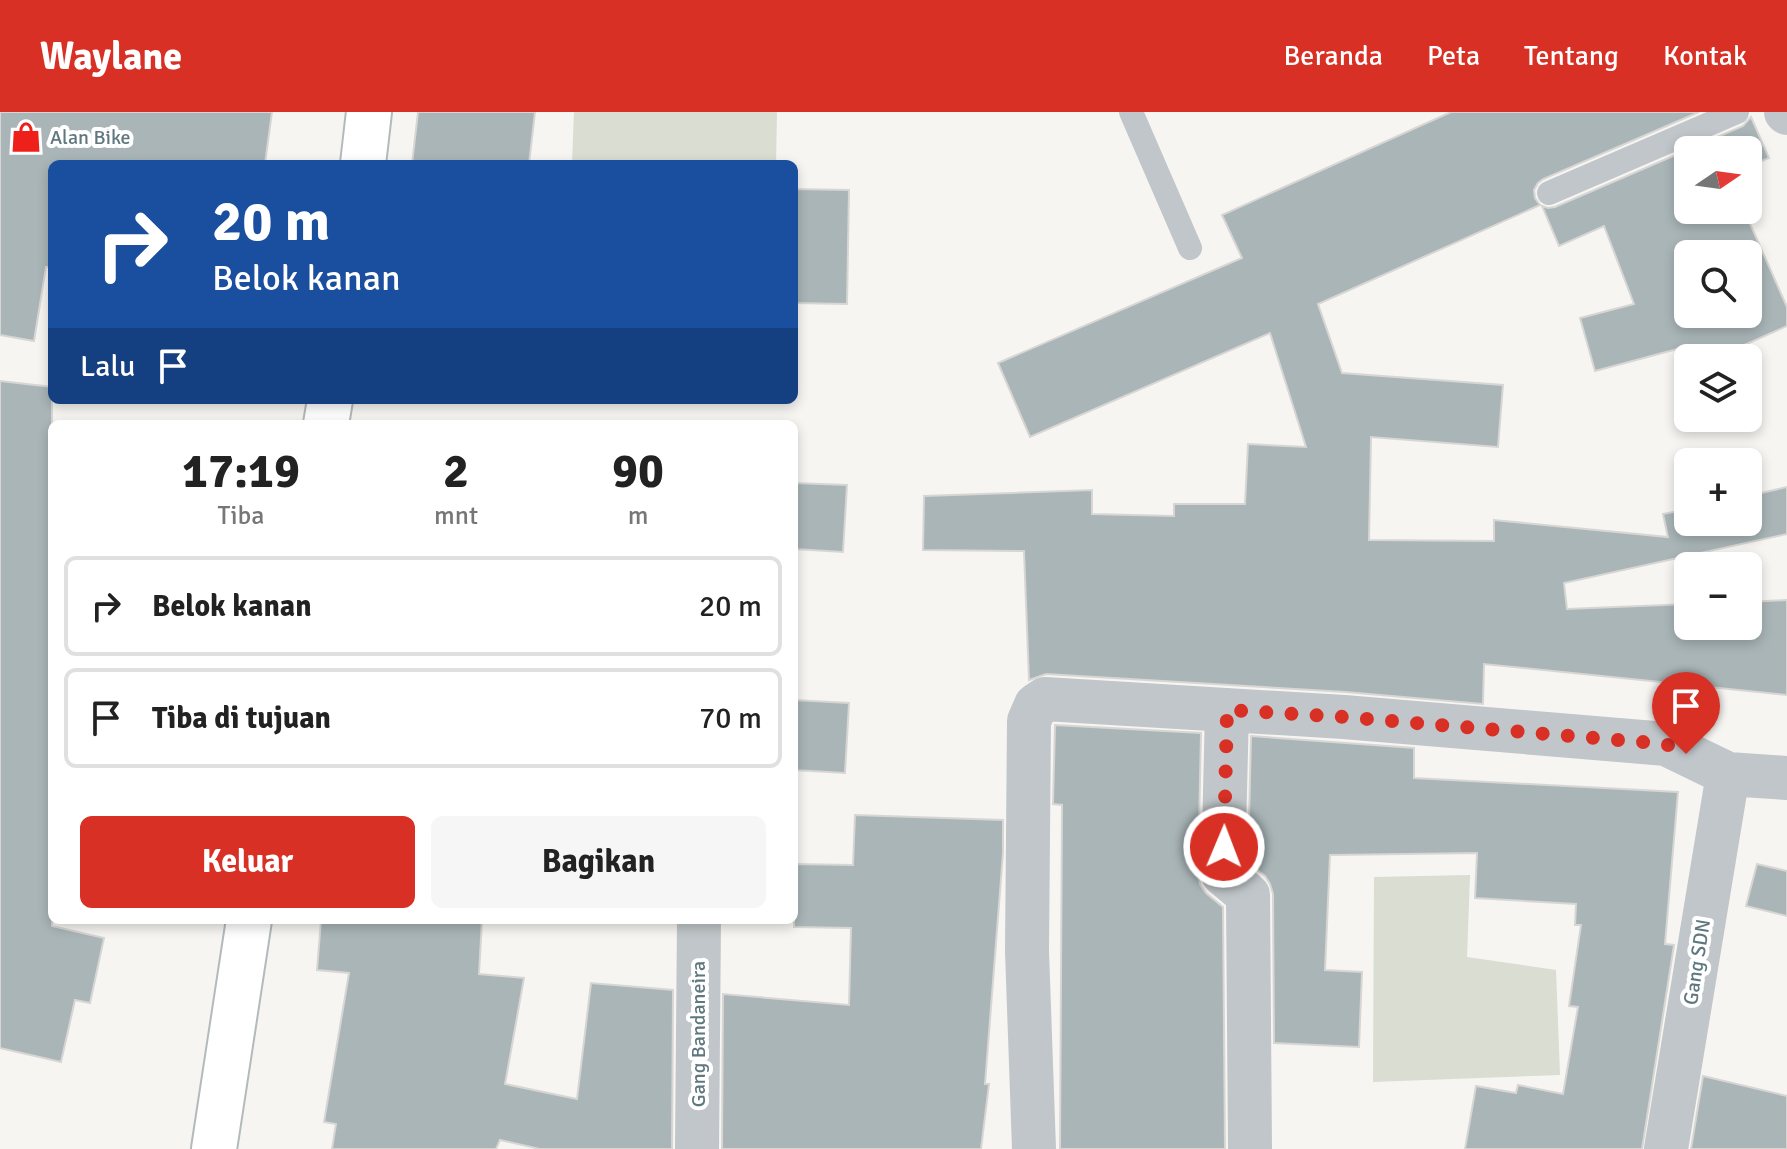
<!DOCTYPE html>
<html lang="id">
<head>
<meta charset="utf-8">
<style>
  :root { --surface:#fff; --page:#f6f6f6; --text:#222; --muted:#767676; --line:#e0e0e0; --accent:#d93025 }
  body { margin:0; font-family:Signika,sans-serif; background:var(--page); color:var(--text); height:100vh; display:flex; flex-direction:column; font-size:30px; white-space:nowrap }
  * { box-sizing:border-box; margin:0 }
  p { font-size:26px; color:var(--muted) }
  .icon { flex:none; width:44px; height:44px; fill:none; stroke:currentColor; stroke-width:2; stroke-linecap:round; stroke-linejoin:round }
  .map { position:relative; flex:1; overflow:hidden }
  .panel { position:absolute; left:48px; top:308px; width:750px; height:504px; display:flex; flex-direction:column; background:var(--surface); border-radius:12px; box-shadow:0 4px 12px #0003 }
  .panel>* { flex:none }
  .hud { position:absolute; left:48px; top:48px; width:750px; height:244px; border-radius:12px; box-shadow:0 4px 12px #0003; background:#1a4fa0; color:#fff; overflow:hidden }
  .needle { width:52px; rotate:77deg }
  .controls { position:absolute; left:1674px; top:24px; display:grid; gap:16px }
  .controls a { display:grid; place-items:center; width:88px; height:88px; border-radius:12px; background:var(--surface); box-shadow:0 4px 12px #0003; font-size:40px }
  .pin { position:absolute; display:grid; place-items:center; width:68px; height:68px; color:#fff; margin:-82px -34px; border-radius:50% 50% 50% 0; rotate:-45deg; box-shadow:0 0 8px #0007 }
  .pin .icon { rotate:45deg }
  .me { position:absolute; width:88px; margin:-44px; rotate:1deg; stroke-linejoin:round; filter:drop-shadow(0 0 6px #0008) }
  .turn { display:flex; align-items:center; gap:28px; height:168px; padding:0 32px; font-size:36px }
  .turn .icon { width:104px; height:104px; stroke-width:2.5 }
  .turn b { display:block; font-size:56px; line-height:68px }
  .then { display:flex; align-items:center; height:76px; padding:0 32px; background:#0003; gap:16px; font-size:30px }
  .eta { display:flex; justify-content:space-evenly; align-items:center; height:136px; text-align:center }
  .eta b { font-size:48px; font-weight:800; line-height:56px }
  .cta { display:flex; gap:16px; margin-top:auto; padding:16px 32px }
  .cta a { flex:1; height:92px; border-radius:12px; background:var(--accent); color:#fff; font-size:32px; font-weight:800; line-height:92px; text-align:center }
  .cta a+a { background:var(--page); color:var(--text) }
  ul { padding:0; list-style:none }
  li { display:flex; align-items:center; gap:24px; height:100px; margin:0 16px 12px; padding:0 16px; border:4px solid var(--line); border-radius:12px }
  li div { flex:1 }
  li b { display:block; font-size:30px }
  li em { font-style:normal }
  header { display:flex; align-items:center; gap:48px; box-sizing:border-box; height:112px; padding:0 40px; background:var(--accent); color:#fff }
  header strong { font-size:38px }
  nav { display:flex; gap:44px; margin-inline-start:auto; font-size:28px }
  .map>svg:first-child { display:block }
  .green { fill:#d9ddd2 }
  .building { fill:#a9b5b7; stroke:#d7d6d4; stroke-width:2; fill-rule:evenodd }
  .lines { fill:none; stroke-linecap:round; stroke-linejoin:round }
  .primary-casing { stroke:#b4babc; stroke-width:48 }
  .service { stroke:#c0c6c9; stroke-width:24 }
  .minor { stroke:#c0c6c9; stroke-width:44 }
  .primary { stroke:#fff; stroke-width:44 }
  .route { stroke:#d93025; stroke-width:14; stroke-dasharray:0 25.2 }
  .labels { text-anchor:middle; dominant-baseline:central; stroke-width:8; stroke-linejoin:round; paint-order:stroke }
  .poi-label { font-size:20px; fill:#5f777f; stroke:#fff; text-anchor:start }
  .street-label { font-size:20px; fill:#5f777f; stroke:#fff }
</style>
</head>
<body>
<header>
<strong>Waylane</strong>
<nav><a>Beranda</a><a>Peta</a><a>Tentang</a><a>Kontak</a></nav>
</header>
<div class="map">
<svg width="1787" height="1037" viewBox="0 0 1787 1037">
  <rect width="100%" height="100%" fill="#f6f5f2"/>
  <path class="green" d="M574,0h203l-1,52h-204z
    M1470,763l-3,82 89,13 4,105 -187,7 1,-205z"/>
  <path class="building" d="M0,0h272l-7,52h-213v103h-6l-12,74 -34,-6z
    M418,0h117l-6,52h-117z
    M1451,0h248l-156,67 -5,4 -4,7 1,8 5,7 -222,99 24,69 161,12 -5,62 -127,-10 -2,103 125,1v-21l174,17 -5,-23 25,-5v13h60v-26l39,-9v47l-223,49 3,26 121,-5v22h60v-24l39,-2v95l-303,-31 -1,40 -137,-12 -300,-18 -17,6 -5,-129 -101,-1 1,-54 168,-6v24l82,2v-12h71l3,-60 58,3 -36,-114 -240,104 -32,-74 244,-105 -20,-43z
    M1751,5l18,41 -21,9v-17h-60v60h56l43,97v19l-72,32h-30l-4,-10 -86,23 -15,-53 54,-14 -30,-78 -45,20 -17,-40 6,2 7,-1 188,-81zM1688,142h60v60h-60z
    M794,77l55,1 -2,114 -53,-1z
    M0,269l52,6v539l52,12 -14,65 -15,-3 -14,62 -61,-14z
    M794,371l53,2 -4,67 -49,-3z
    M794,588l55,3 -4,70 -51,-3z
    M1055,613l146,8 -3,141 2,10 6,9 17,14 2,242h-165l2,-344 -9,-1z
    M1251,624l163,12v30l264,14 -13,152 9,1 -32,204h-177l11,-63 40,7 2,-8 45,9 15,-87 -9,-1 12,-81h-6l1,-21 -101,-6 2,-45 -147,2 -5,115 37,2 -3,75 -85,-4 -1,-149 -3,-10 -5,-8 -17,-13z
    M855,703l148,5v33l-18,231h4l-8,65h-259l1,-155 126,11 2,-77 -57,-1v-63l59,1z
    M1757,752l30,7v45l-41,-10z
    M321,808h161l-3,54 45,4 -19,106 72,15 14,-116 82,7 -1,159h-132l-40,-9 -4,9h-164l4,-25 -12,-2 25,-149 -32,-3z
    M1703,964l84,20v53h-96z"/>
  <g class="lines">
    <defs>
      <path id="primary" d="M363,52l6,-52
        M326,312l4,-24
        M214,1037l35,-229"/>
    </defs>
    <use href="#primary" class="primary-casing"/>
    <path class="service" d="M1131,0l59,136
      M1549,81l188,-81"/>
    <path class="minor" d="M1786,0l1,1
      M1227,598l-4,164 25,21 2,254
      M697,1037l2,-229
      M1034,1037l-7,-198 2,-230 7,-16 9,-6 299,18 322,27 62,30 59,4
      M1666,1037l62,-375"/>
    <use href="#primary" class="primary"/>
  </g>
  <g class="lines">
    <path class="route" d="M1224,735l3,-137 117,7 322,27 20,10"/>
  </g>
  <defs>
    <symbol id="shop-bare" viewBox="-9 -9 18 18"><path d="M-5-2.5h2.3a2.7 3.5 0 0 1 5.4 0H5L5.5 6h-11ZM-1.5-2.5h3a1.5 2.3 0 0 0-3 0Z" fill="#ee211a" stroke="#fff" stroke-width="2.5" paint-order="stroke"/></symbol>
  </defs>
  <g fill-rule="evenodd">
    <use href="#shop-bare" x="4" y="3" width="44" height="44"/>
  </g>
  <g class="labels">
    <g class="poi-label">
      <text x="50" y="25">Alan Bike</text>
    </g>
    <g class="street-label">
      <text transform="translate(1697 850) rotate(-81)">Gang SDN</text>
      <text transform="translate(698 922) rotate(-90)">Gang Bandaneira</text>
    </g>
  </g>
</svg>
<div class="controls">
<a><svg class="needle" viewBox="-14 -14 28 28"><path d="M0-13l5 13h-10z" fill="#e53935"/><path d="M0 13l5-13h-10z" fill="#767676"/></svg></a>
<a><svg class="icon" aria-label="search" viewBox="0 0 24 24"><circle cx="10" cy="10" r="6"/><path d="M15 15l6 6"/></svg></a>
<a><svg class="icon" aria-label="layers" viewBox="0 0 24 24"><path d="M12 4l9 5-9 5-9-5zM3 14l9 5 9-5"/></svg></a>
<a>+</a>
<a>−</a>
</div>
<div class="pin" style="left:1686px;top:642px;background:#d93025"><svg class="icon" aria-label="arrive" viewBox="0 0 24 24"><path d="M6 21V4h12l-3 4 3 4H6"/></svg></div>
<svg class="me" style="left:1224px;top:735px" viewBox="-20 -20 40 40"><circle r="17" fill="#d93025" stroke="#fff" stroke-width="3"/><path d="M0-11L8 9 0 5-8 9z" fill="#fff"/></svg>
<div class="hud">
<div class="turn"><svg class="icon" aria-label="right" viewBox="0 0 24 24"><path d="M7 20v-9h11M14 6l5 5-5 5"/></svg><div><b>20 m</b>Belok kanan</div></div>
<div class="then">Lalu<svg class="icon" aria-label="arrive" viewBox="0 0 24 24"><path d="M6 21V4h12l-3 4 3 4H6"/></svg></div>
</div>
<section class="panel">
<div class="eta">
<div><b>17:19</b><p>Tiba</p></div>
<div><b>2</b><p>mnt</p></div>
<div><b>90</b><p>m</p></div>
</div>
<ul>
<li><svg class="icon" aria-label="right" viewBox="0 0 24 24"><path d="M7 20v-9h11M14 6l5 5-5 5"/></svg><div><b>Belok kanan</b></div><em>20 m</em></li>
<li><svg class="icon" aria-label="arrive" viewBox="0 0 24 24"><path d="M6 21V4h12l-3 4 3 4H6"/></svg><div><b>Tiba di tujuan</b></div><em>70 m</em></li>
</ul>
<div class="cta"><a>Keluar</a><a>Bagikan</a></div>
</section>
</div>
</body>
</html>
